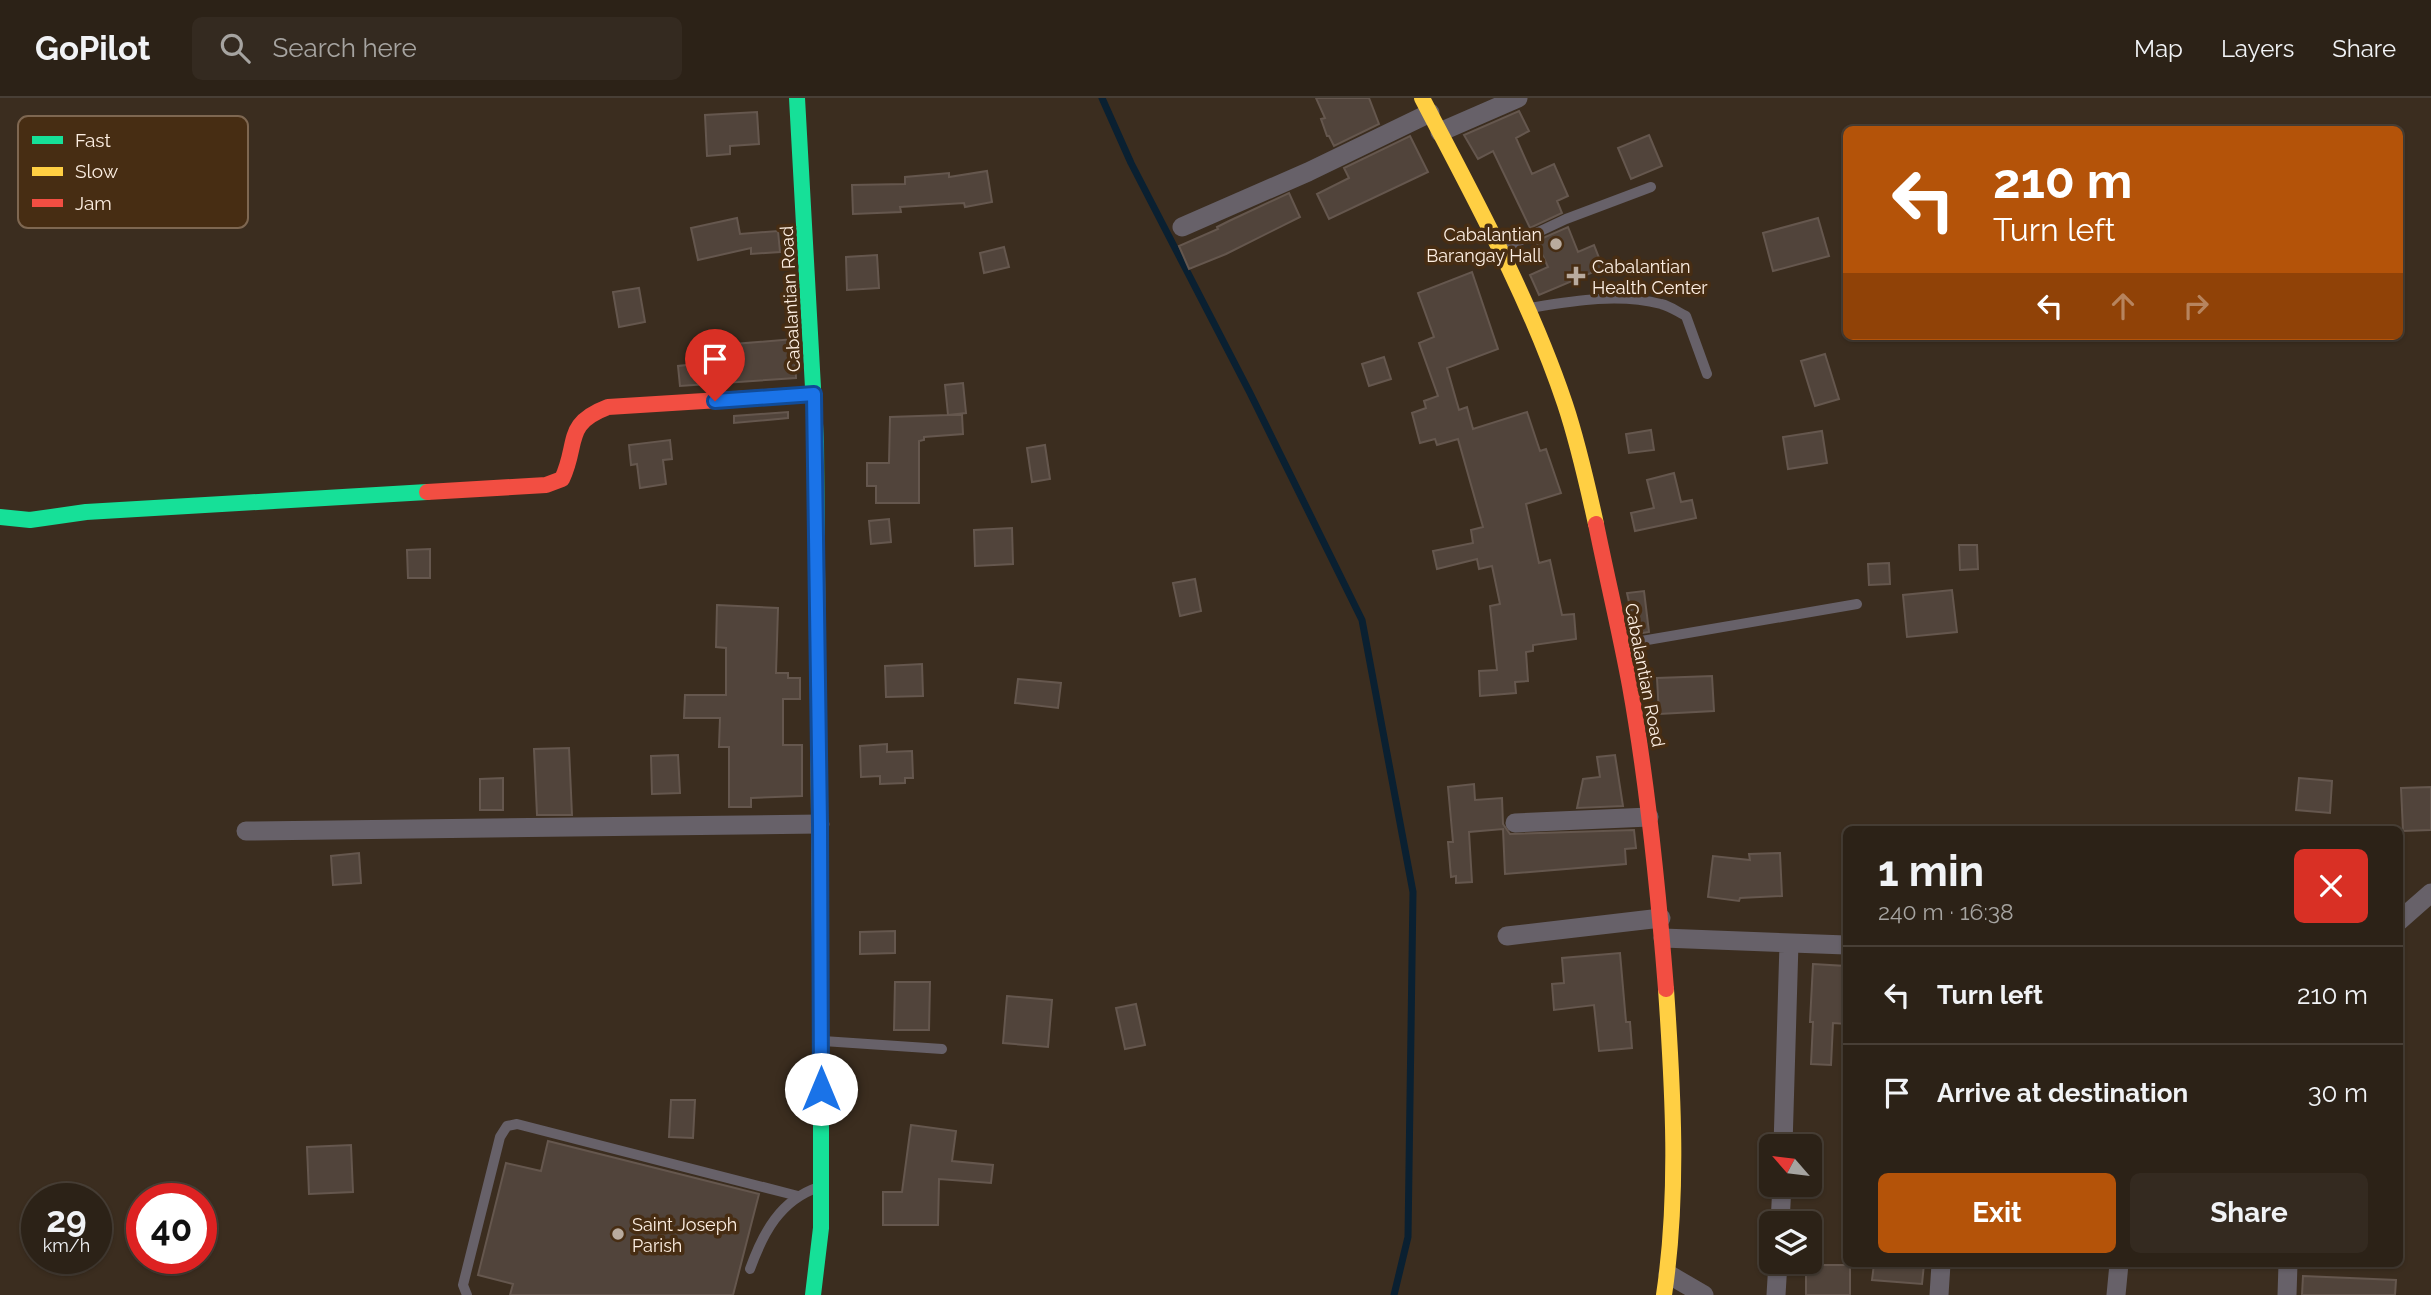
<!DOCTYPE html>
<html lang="en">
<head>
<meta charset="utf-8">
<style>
  :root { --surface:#2c2217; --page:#342a20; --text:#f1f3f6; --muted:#a6a4a1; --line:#483f36; --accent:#b45309 }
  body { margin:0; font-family:Raleway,sans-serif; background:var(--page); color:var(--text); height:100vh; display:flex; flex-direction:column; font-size:26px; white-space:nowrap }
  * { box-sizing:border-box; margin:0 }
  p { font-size:23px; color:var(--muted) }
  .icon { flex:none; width:38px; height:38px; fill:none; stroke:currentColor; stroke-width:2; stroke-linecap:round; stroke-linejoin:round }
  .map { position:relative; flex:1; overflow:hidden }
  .sheet { position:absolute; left:1843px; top:728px; width:560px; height:441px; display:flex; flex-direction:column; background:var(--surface); border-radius:10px; box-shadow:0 2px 5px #0004,0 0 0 2px var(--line) }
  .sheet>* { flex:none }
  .top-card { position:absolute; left:1843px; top:28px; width:560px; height:214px; border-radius:10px; box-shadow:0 2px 5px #0004,0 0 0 2px var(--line); background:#b45309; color:#fff; overflow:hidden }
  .needle { width:46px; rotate:298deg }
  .buttons { position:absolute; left:1759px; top:1036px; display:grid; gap:14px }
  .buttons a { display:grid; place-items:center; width:63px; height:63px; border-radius:10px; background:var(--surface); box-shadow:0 2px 5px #0004,0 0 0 2px var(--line); font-size:35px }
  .speed { position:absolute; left:21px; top:1085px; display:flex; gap:14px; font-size:35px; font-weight:700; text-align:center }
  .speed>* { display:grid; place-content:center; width:91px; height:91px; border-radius:50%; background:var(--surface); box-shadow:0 2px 5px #0004,0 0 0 2px var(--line); line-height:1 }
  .speed small { font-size:18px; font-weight:400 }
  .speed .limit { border:10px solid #d22; background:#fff; color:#111 }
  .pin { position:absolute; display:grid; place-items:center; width:60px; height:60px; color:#fff; margin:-72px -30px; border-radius:50% 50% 50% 0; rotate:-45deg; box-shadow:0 0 7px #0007 }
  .pin .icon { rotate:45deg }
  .me { position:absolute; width:77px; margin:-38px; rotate:0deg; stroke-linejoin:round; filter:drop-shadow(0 0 5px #0008) }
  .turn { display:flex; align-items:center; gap:24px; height:147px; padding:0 35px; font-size:32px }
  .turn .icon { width:91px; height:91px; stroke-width:2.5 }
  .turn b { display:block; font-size:49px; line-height:60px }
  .lanes { display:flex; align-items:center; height:66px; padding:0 35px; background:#0003; justify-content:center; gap:35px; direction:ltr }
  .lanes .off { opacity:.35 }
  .round { display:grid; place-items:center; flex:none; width:74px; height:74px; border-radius:10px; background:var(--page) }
  .summary { display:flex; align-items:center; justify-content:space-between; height:119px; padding:0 35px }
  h1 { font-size:42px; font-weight:700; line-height:52px }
  .button { display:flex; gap:14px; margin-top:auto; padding:14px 35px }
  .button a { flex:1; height:80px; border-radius:10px; background:var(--accent); color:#fff; font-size:28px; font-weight:700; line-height:80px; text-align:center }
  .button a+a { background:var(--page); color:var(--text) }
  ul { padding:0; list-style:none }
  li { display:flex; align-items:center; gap:21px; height:98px; padding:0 35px; border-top:2px solid var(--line) }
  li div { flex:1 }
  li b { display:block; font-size:26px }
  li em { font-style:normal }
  header { display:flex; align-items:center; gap:42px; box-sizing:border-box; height:98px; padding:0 35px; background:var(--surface); border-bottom:2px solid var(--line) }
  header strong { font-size:33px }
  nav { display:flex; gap:38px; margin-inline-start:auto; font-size:24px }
  .search { width:490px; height:63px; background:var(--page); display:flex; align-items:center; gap:18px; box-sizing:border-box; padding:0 24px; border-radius:10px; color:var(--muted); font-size:26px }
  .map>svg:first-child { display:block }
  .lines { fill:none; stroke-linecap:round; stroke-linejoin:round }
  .stream { stroke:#0a2031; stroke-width:7 }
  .building { fill:#51443b; stroke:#65574e; stroke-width:2 }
  .lane { stroke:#676169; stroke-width:10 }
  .street { stroke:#676169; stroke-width:19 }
  .fast { stroke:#16e098; stroke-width:16 }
  .slow { stroke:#ffcf43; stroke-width:16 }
  .jam { stroke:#f24e42; stroke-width:16 }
  .route-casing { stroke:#114b97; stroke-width:18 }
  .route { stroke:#1a73e8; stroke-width:12 }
  .poi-dot { fill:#b9ab9e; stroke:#472d13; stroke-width:2.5 }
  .labels { text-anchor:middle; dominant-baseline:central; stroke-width:7; stroke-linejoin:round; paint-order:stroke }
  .poi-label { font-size:18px; fill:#fdefe3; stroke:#472d13; text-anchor:start }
  .street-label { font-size:18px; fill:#fdefe3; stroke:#472d13 }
  .key { fill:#472d13; stroke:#7e6751; stroke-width:2 }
  .key-label { font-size:19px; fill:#fdefe3 }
</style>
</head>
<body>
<header>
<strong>GoPilot</strong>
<div class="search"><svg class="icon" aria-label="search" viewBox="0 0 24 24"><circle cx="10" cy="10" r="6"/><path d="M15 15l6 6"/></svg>Search here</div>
<nav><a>Map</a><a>Layers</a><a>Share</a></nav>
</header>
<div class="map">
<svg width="2431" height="1197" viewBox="0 0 2431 1197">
  <rect width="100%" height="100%" fill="#3b2d1f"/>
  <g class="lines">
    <path class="stream" d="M1102,0l29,65 119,230 112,227 51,272 -5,345 -14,58"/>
  </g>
  <path class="building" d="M1316,0h53l10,26 -45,22 -5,-10h-2l-6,-17 4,-1z
    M1519,13l10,20 -13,7 16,36 22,-10 14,32 -11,5 5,12 -32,15 -37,-77 -15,8 -14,-24z
    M757,14l2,32 -29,2v8l-23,2 -2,-41z
    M1649,37l13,31 -31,13 -13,-31z
    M1410,38l18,36 -99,47 -12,-25 32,-16 -5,-10z
    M987,73l5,31 -27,5 -1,-4 -64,4 1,5 -48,2 -1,-29 53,-1v-7l44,-4v4z
    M1289,95l11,24 -74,37 -37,15 -10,-23 39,-17 -1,-2 12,-6z
    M737,120l3,16 38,-3 2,21 -29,2v-6l-53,12 -7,-32z
    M1818,120l11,38 -56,15 -10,-38z
    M1568,129l10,25 16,-7 9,23 -64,27 -9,-20 18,-8 -12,-26z
    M1004,149l5,20 -25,6 -4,-20z
    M877,157l2,33 -32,2 -1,-33z
    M1472,174l26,77 -51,19 12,42 8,-3 6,22 54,-17 13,39 6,-2 15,44 -35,11 13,59 11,-3 12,55 12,-1 2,25 -43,6v6l-7,1 2,29 -13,1 1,11 -36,3 -1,-25 18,-1 -7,-64 10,-2 -8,-38 -13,3 -2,-10 -40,10 -4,-18 40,-8 -2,-13 12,-3 -25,-88 -21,6 -2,-6 -15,4 -8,-30 14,-5 -2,-7 14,-5 -19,-53 15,-6 -16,-44z
    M639,190l6,34 -26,5 -6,-35z
    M794,241l2,39 -116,8 -2,-20 57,-6 -1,-16z
    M1825,256l14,45 -24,7 -14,-45z
    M1384,259l7,22 -22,7 -7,-22z
    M963,285l3,30 -18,2h14l1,19 -39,3v3l-5,1v62h-43v-17h-9v-23h22l1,-46 58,-2 -3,-30z
    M788,314v6l-54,5v-7z
    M1651,332l3,20 -25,3 -3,-19z
    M1822,333l5,32 -39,6 -5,-32z
    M670,342l2,19 -9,1 3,24 -26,4 -3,-24 -6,1 -2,-20z
    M1045,347l5,34 -18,3 -5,-34z
    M1674,375l7,29 11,-2 4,18 -61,13 -4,-18 23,-5 -7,-28z
    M889,421l2,23 -20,2 -2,-23z
    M1012,430l1,36 -38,2 -1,-36z
    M1959,447h18l1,24 -18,1z
    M430,451v29h-22l-1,-28z
    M1889,465l1,21 -21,1 -1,-21z
    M1195,481l6,32 -21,5 -7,-33z
    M1952,492l5,42 -50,5 -4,-42z
    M1644,493l5,41 -13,2 -9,-41z
    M717,507l61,3 -2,65h12v5h12v21h-17v46h19v51l-51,2v9h-22v-60h-10l1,-29h-36l1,-23h41v-47l-10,-1z
    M922,566l1,32 -37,1 -1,-31z
    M1712,578l2,35 -55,3 -2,-36z
    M1018,581l43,4 -3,25 -43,-5z
    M887,646v8l25,-1 1,27h-8v5l-25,1v-8l-19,1 -1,-31z
    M569,650l3,67h-35l-3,-66z
    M678,657l2,38 -28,1 -1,-38z
    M1615,657l8,51 -46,2 6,-29 17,-2 -3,-20z
    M503,680v32h-23v-31z
    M2299,680l33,3 -2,32 -34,-3z
    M1474,686l1,16 27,-2 1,26 7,10 124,-4 2,18 -11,1 1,15 -121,10 -2,-45 -34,3 3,50 -16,1v-7l-5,1 -3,-35h5l-5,-55z
    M2431,689v43l-28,1 -2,-43z
    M359,755l2,30 -28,2 -2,-29z
    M1780,755l2,43 -42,2 -1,3 -31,-4 5,-41 37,4 -1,-6z
    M895,833v22l-35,1v-22z
    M1620,855l6,69h4l2,26 -33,3 -5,-46 -40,5 -2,-26 12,-1 -2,-25z
    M1813,866l33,2v58l-13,-1 -2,42 -20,-1 2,-42h-3z
    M895,884h35l-1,48h-35z
    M1007,898l45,4 -4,47 -45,-4z
    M1136,906l9,41 -20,4 -9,-41z
    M671,1002h24l-2,38 -24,-1z
    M911,1027l45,6 -4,30 41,4 -2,18 -52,-4 -1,46h-55v-33h19z
    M548,1043l211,53 -26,101h-223l3,-11 -35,-9 28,-112 35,8z
    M351,1047l2,47 -44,2 -2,-47z
    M1874,1166h50l-2,20 -50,-4z
    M1806,1167h44v30h-44z
    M2303,1178l93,4 -1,15h-93z"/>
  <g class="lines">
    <path class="lane" d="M1502,151l64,-30 85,-32
      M1530,210c43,-7 88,-15 131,-4 9,2 17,8 25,12l21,58
      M1624,546l233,-40
      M823,943l119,8
      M750,1171c13,-36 30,-69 69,-82
      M467,1197l-4,-10 37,-148 7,-11 10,-2 281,72"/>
    <path class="street" d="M1440,34l78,-34
      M1182,129l126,-55 122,-59
      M1515,725l134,-6
      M246,733l574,-7
      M2399,823l32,-28
      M1507,838l154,-18
      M1663,840l183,7
      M1783,1048l6,-203
      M1780,1125l2,-38
      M1668,1176l36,21
      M1776,1197l2,-33
      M1939,1197l2,-31
      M2116,1197l3,-31
      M2287,1197l1,-31"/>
    <path class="fast" d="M797,0l19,344 1,125
      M0,419l30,3 56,-8 341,-20
      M813,1197l8,-67v-166"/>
    <path class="slow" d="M1422,0c52,100 107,199 143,306 13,39 22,79 31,120
      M817,469l4,495
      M1664,1197c15,-100 9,-205 2,-306"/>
    <path class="jam" d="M427,394l119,-7 16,-6c17,-36 1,-55 46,-72l206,-13
      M1596,426c11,54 24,108 34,162 18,100 28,202 36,303"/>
  </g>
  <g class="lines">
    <defs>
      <path id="route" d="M715,303l99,-7 6,430 1,265"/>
    </defs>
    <use href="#route" class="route-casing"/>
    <use href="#route" class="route"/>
  </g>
  <g class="poi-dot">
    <circle cx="1556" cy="146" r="7"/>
    <path d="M1572.5 167.5h7v7h7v7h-7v7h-7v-7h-7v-7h7z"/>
    <circle cx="618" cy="1136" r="7"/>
  </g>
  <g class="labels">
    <g class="poi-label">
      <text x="1542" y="136" text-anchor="end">Cabalantian<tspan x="1542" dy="21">Barangay Hall</tspan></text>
      <text x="1592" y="168">Cabalantian<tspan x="1592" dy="21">Health Center</tspan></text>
      <text x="632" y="1126">Saint Joseph<tspan x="632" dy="21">Parish</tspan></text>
    </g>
    <g class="street-label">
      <text transform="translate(790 201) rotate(-93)">Cabalantian Road</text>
      <text transform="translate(1645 577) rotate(79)">Cabalantian Road</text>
    </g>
  </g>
  <rect x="18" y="18" width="230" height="112" rx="10" class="key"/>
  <rect x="32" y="38" width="31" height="8" fill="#16e098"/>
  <rect x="32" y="69" width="31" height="9" fill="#ffcf43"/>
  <rect x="32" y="101" width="31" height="8" fill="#f24e42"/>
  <g class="key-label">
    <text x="75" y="49">Fast</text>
    <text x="75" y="80">Slow</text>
    <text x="75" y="112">Jam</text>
  </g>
</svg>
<div class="buttons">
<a><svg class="needle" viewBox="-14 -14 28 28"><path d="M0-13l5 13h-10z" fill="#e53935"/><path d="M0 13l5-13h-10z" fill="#a6a4a1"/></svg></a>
<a><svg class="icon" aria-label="layers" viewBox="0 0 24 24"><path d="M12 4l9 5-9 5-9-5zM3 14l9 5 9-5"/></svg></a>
</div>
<div class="speed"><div>29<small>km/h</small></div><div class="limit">40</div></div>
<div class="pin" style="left:715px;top:303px;background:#d93025"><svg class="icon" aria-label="arrive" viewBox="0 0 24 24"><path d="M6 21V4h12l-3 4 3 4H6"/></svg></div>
<svg class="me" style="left:821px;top:991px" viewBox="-20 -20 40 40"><circle r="19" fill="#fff"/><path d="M0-13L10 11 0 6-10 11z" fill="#1a73e8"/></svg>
<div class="top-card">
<div class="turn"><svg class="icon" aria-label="left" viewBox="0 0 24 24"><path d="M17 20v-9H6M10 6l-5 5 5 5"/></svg><div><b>210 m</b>Turn left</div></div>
<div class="lanes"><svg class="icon" aria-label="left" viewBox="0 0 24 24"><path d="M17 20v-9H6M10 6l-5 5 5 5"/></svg><svg class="icon off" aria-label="ahead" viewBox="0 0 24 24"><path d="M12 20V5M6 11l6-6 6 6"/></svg><svg class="icon off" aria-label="right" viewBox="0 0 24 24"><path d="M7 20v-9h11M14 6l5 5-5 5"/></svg></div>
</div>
<section class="sheet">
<div class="summary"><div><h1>1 min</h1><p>240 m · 16:38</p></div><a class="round" style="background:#d93025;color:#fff"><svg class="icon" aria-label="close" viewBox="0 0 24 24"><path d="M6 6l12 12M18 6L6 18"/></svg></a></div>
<ul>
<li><svg class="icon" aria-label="left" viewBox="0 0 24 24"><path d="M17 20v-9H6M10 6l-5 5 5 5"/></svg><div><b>Turn left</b></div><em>210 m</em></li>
<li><svg class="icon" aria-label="arrive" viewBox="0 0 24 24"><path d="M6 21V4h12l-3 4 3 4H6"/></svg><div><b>Arrive at destination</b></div><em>30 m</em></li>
</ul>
<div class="button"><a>Exit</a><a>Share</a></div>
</section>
</div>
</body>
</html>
